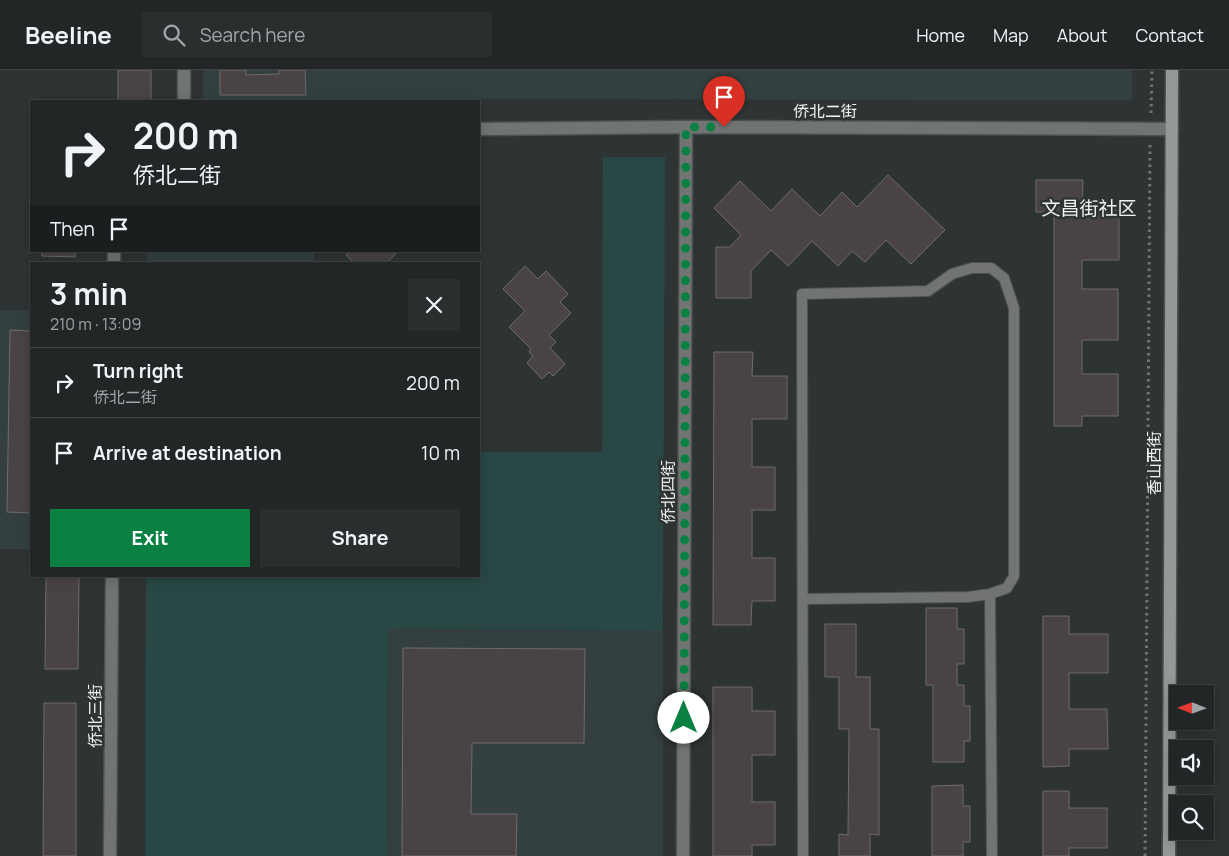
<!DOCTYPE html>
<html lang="en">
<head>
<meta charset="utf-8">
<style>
  :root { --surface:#222626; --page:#2a2e2e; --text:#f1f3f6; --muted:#a2a5a7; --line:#3f4343; --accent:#0b8043 }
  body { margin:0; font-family:Manrope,"Noto Sans SC",sans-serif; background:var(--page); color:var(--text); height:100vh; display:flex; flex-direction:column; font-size:19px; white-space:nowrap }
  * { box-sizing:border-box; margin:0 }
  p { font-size:16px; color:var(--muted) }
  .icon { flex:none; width:28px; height:28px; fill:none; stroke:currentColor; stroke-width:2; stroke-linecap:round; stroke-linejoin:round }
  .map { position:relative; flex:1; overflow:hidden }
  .panel { position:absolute; left:30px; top:192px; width:450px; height:315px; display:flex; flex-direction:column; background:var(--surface); border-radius:0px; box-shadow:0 2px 12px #0003,0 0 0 1px var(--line) }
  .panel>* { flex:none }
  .top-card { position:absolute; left:30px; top:30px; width:450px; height:152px; border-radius:0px; box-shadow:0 2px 12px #0003,0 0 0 1px var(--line); background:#222626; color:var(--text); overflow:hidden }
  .needle { width:32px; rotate:271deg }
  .controls { position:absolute; left:1169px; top:615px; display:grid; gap:10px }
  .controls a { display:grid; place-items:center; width:45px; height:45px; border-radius:0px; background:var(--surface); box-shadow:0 2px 12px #0003,0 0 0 1px var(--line); font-size:25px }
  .pin { position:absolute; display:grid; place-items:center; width:42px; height:42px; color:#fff; margin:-51px -21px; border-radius:50% 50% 50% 0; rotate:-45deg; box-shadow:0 0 5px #0007 }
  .pin .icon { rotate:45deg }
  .me { position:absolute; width:55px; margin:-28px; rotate:0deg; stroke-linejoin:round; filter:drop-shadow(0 0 4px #0008) }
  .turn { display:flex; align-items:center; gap:18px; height:105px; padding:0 20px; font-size:22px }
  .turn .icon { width:65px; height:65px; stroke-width:2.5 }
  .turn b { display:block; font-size:35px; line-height:42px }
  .then { display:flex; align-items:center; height:48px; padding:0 20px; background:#0003; gap:10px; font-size:19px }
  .round { display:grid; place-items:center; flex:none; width:52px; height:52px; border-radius:0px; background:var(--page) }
  .overview { display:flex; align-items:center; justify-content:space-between; height:85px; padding:0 20px }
  h1 { font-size:30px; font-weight:700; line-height:38px }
  .cta { display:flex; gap:10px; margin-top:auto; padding:10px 20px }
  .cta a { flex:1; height:58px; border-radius:0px; background:var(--accent); color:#fff; font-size:20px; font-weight:700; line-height:58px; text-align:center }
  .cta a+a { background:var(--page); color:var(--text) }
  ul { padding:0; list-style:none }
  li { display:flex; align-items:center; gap:15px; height:70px; padding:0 20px; border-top:1px solid var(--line) }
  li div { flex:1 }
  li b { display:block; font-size:19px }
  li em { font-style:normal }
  header { display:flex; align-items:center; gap:30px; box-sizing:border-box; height:70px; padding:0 25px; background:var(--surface); border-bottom:1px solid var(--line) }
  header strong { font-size:24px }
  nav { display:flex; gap:28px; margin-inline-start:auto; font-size:18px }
  .search { width:350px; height:45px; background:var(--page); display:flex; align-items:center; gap:12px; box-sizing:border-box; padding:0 18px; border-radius:0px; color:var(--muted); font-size:19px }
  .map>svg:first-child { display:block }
  .built { fill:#344040 }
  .green { fill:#284745 }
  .building { fill:#494344; stroke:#716b6c }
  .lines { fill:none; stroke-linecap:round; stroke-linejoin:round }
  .lane-casing { stroke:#4d5251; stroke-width:12 }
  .street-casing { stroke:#4d5251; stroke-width:15 }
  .secondary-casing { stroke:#4d5251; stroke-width:15 }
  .path { stroke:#717675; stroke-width:3; stroke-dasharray:2.5 4; stroke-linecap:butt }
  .lane { stroke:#717473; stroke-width:10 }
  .street { stroke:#717473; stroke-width:12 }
  .secondary { stroke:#949898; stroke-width:12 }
  .route { stroke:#0b8043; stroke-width:9; stroke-dasharray:0 16.2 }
  .labels { text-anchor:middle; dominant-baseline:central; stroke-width:5; stroke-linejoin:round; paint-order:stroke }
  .street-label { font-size:16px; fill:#eef2f1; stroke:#2e3333 }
  .quarter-label { font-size:19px; fill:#eef2f1; stroke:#2e3333 }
</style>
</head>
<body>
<header>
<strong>Beeline</strong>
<div class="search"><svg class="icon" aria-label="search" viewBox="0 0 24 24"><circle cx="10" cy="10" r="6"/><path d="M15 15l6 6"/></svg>Search here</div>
<nav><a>Home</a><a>Map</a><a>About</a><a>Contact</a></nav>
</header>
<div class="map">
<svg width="1229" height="786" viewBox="0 0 1229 786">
  <rect width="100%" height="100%" fill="#2e3333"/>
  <path class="built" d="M203,0h929v30l-929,-1z
    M147,181h167v13h-167z
    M0,240h31v239h-31z
    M388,559l275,1v226h-276z"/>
  <path class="green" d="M603,87h62l-2,473 -275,-1 -1,227h-242l1,-280h333v-124h123z"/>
  <path class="building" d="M118,0h33v31h-33z
    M220,0h26v5l33,-1v-4h26l1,25h-86z
    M888,105l57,55 -34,34 -25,-24 -21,22 -13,-11 -14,15 -26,-25 -24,25 -17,-16 -20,21v27h-35v-51h14l11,-12 -27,-27 26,-27 31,30 21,-22 28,27 22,-24 15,15z
    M1036,110h47l-1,30h37v50h-37v29h36v51h-36v34h36v42h-36v10h-28v-214h-18z
    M42,181h33v6l-33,-1z
    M350,181h48l-12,13h-31l-9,-9z
    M525,196l13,13 8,-8 22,23 -8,8 11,11 -22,22 7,7 -6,6 15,16 -12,12 -4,-4 -7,7 -15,-16 6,-7 -4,-4 2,-3 -22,-22 16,-16 -22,-22z
    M10,260l21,1v182l-24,-1z
    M714,282h39l-1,24h35v43h-35v48h23v43h-23v48h23v43h-23l-1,24h-38z
    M46,506h33l-1,93h-33z
    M926,538h31v21h7v35h-7v21h7v21h6v35h-6v21h-31v-77h-7z
    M1043,546h26v18h39v39h-39v36h38l1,40h-39v17l-26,1z
    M825,554h31v53h14v52h9v106l-9,-1v22h-31v-22l9,1 1,-106h-10v-52h-14z
    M403,578l182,1 -1,94h-112l-1,71h46l-1,42h-114z
    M713,617h39v24h23v44h-23v47h23v43h-23v11h-39z
    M44,633h32v153h-33z
    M963,715v21h7v36h-7v14h-31v-70z
    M1043,721h26v17h38v40h-38v8h-26z"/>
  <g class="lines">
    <defs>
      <path id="lane" d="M990,524l2,262
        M803,529l165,-2 22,-3 17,-6 7,-12v-268l-10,-30 -13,-10h-19l-20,6 -24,17 -126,3 1,562"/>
      <path id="street" d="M184,31v-31
        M479,59l207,-2 486,2
        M114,194v-13
        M110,786l2,-280
        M683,786l3,-729"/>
      <path id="secondary" d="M1169,786l3,-786"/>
    </defs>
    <use href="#lane" class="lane-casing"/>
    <use href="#street" class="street-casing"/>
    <use href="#secondary" class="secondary-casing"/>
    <path class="path" d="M1151,43l1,-43
      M1145,786l5,-712"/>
    <use href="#lane" class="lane"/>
    <use href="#street" class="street"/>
    <use href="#secondary" class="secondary"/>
  </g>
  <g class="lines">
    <path class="route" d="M684,648l2,-591h38"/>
  </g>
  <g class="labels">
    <g class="street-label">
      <text x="825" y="41">侨北二街</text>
      <text transform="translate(1154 393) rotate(-90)">香山西街</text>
      <text transform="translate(668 422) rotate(-90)">侨北四街</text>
      <text transform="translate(95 646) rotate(-90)">侨北三街</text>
    </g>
    <g class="quarter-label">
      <text x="1089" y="138">文昌街社区</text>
    </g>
  </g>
</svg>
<div class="controls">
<a><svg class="needle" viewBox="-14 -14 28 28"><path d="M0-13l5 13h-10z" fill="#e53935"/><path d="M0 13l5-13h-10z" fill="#a2a5a7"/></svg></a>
<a><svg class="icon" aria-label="sound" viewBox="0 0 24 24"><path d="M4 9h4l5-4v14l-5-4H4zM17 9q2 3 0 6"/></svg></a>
<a><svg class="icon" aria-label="search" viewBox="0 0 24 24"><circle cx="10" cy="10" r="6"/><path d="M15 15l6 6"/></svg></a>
</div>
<div class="pin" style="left:724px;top:57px;background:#d93025"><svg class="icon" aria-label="arrive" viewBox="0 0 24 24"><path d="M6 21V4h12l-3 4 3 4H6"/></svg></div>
<svg class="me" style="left:684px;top:648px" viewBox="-20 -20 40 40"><circle r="19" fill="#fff"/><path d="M0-13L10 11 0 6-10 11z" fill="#0b8043"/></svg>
<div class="top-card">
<div class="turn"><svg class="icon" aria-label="right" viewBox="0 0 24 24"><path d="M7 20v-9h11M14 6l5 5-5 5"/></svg><div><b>200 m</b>侨北二街</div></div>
<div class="then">Then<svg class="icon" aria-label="arrive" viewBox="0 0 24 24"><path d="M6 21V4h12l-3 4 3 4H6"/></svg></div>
</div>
<section class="panel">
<div class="overview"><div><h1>3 min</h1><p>210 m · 13:09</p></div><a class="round"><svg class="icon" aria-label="close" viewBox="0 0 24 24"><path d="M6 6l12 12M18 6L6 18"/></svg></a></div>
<ul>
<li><svg class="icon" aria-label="right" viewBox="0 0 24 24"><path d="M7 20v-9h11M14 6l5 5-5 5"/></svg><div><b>Turn right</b><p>侨北二街</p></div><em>200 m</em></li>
<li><svg class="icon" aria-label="arrive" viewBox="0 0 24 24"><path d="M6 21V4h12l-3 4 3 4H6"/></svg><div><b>Arrive at destination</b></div><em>10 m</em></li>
</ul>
<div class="cta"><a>Exit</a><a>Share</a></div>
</section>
</div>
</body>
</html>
